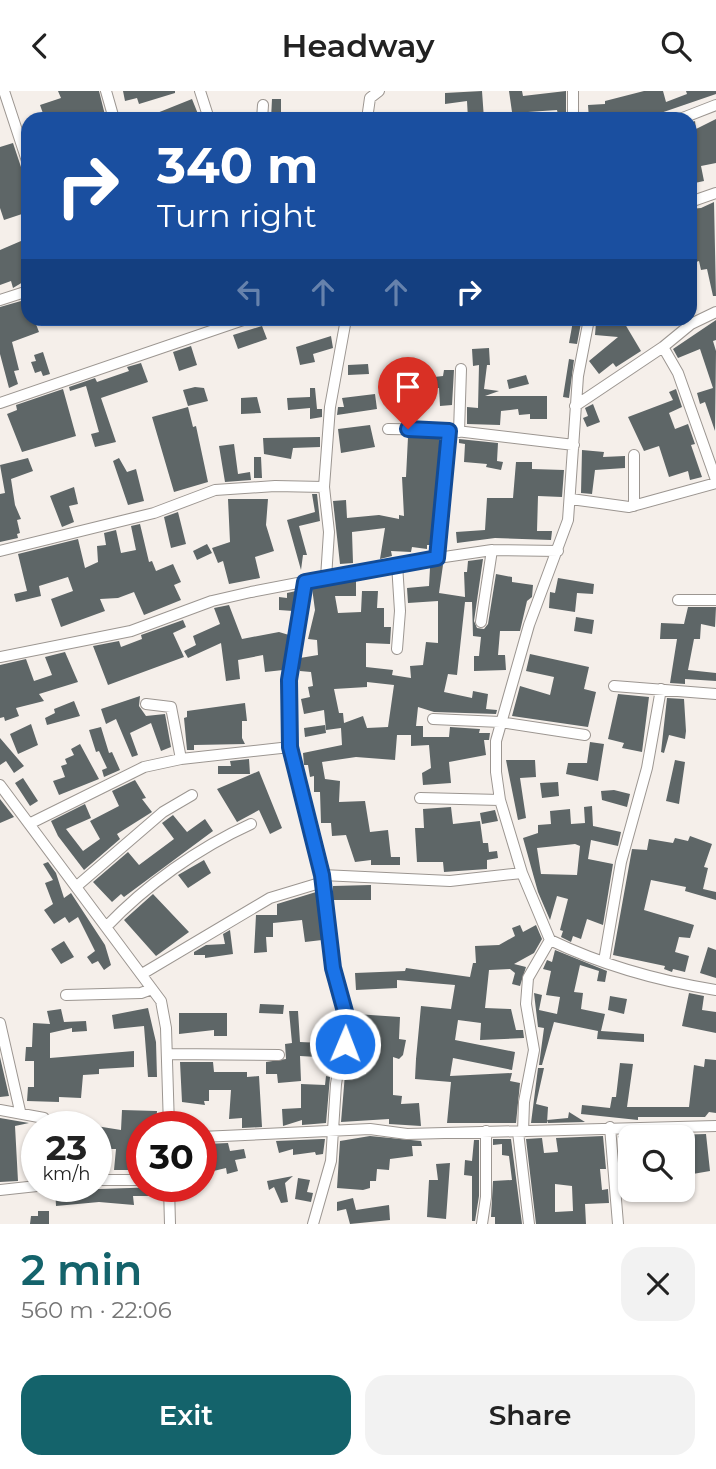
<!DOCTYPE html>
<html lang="en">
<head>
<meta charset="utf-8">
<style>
  :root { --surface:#fff; --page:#f2f2f2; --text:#222; --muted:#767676; --accent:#14636b }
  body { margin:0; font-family:Montserrat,sans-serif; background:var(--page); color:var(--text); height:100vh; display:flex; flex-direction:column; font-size:26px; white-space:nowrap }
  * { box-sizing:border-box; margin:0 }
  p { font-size:23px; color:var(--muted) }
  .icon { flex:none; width:38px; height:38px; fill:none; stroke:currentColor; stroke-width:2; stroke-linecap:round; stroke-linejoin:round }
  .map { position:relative; height:1133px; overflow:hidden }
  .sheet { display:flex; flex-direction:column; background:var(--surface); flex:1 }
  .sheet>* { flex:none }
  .hud { position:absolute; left:21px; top:21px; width:676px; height:214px; border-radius:21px; box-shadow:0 2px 5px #0004; background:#1a4fa0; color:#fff; overflow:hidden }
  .tools { position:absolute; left:618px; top:1034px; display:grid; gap:14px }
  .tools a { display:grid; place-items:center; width:77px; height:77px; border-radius:14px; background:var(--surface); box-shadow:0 2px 5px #0004; font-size:35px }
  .speed { position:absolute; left:21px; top:1020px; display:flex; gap:14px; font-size:35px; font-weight:700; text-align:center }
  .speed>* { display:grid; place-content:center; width:91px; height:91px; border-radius:50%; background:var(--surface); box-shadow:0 2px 5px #0004; line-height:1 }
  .speed small { font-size:18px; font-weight:400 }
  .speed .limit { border:10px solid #d22; background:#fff; color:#111 }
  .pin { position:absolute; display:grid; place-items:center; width:60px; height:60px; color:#fff; margin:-72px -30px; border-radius:50% 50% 50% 0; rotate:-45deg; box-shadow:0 0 7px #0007 }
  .pin .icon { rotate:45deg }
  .me { position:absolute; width:77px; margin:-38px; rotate:1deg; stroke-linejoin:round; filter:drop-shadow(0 0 5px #0008) }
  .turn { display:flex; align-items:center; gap:24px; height:147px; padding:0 21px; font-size:32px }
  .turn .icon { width:91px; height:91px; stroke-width:2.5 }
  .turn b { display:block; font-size:49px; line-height:60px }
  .lanes { display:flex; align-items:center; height:66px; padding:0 21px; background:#0003; justify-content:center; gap:35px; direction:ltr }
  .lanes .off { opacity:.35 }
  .round { display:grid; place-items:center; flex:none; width:74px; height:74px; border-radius:21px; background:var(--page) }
  .overview { display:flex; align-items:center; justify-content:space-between; height:119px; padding:0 21px }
  h1 { font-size:42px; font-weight:600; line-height:52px; color:var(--accent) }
  .primary-button { display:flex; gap:14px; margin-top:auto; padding:14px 21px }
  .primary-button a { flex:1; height:80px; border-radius:21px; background:var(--accent); color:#fff; font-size:28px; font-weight:600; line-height:80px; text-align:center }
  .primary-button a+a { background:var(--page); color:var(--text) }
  header { display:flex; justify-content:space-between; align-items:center; height:91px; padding:0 21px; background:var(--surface); font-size:32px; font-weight:600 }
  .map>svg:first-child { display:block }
  .building { fill:#5e6667; fill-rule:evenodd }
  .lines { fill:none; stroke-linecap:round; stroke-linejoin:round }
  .street-casing { stroke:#9c9691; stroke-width:12 }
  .street { stroke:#fff; stroke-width:10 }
  .route-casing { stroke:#114b97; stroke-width:18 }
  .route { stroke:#1a73e8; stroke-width:12 }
</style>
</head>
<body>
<header><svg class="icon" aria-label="back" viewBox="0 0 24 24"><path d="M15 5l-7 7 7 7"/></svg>Headway<svg class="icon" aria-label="search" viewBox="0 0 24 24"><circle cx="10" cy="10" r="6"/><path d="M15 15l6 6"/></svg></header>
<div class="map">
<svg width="716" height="1133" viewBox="0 0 716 1133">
  <rect width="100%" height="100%" fill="#f5efea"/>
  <path class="building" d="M58,0h41l7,28h-38l-3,-6 -20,6 -5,-14 21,-7z
    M123,0h52v2l-36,11 -2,-6 -12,3z
    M482,0l2,28h-16l-1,-18 -22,3v-11z
    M509,0h13l1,5 43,-5v28h-7l-2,-9 -29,2 -4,3 1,4h-12z
    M644,0h19l3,11 21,-8 -1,-3h30v3l-67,23v-3l-15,4 -1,-3 -44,4 -1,-14 17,-1v-3z
    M192,8l6,15 -16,5h-40z
    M272,8h9v20h-10z
    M716,28v44l-15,3 3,15 -14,3v-61l5,-2 1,8z
    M13,52l8,24 7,4v41l-24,8 -4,-12v-61z
    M714,111l2,94h-3l-6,-27 -6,1 -2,-9 -9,3v-55l11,-1z
    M28,147v41l-15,9 -2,-7 -11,4v-35z
    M28,208v20h6l5,13 -27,10 7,28 -5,1 4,13 -9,4 -9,-34v-47z
    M600,228h22l19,32 -25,16 -3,-4 -14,11 -10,-13 29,-24 -23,-2 1,-12 5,1z
    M716,229v20l-3,1 3,10 -1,80 -10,-29 -5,2 -3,-11 16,-5 -13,-39 -22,9 -5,-9z
    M573,230l8,2 -4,21 -8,-1z
    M262,235l5,13 -29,10 -5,-14z
    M331,245l2,12 -20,6 2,8 -15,3 -4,-18z
    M191,255l6,19 -18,6 -6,-19z
    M489,257l1,17h-3l-3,24 15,2 -14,5h62v23h-17v-5l-11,1 -1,-6 -17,2 -1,14 -33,-1v-17l11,1 1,-43 -6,1 -1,-17z
    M43,261l7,22 -7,2 -2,-5 -6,2 -4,-11 5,-1 -2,-6z
    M569,268l5,1 -5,38 -6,-1z
    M141,272l7,19 -47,16 15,44 -21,5 -4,-13 8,-2 -13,-46 -16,5 -1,-4 26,-9 2,4 32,-11 -2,-4z
    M368,273l1,10 -21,1v-10z
    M444,279h10l-2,35 -12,1 -1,-18 -13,1 -1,-11 18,-2z
    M526,284l3,9 -20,5 -2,-9z
    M195,296l9,1 4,13 -20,5 -5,-16z
    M310,297h5l2,21h5v8l-12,2v-11l-22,2 -1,-12 23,-1z
    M63,298l13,47 -54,16 -15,-38 10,-4 -1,-5z
    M676,298l6,18 -13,6 6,16 13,-5 7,20 -4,1 11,32 -12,3 -2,-9 -19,6 -10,-31 -15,5 -16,-34 45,-17 -4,-8z
    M375,303l2,15 -40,6 1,-8h6l-2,-9z
    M257,306l4,16 -20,1v-16z
    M593,313l7,18 -13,5 -4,-9 5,-2 -3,-8z
    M188,316l5,20 3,-1 12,56 -34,10 -22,-75z
    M370,334l5,22 -34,6 -3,-24z
    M320,346v10l-27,1 -2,11 -27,-5 -1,-16z
    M408,346h32l-9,108h-4v4l-15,-2 -1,5 -20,-1 1,5 -12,3 5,-31 -33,4 1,31 -13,1 -7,-63 13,-1 1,18 32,-3 20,4v-4l5,1 -2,-39h4z
    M459,348l39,4 -1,18 6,1 -2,8 -15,-3 1,-3 -23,-2 1,-18 -6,-1z
    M234,353l4,30 12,-2 1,8 -26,2 -6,-36z
    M582,359l22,2 -1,5 22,-1v12l-30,2 -3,24 -11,-1z
    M254,366h7l1,21h-8z
    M28,367l5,13 -22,8 4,26 6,14 -4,1 3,13 -3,1 1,4 -18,4v-48l5,-1 -5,-28z
    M119,367l8,14 9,-3 8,32 -16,4 -15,-44z
    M516,371h16v7l32,1 -2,27 -24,-1 -1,35h15l-1,9 -56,-2 -38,5 -1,-11 29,-2 2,-32h26z
    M74,396l4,17 -9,2 5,16 -12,5 -12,-31z
    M312,403h5l3,27 -21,5 8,29h-4l-2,15 -14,-50 28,-8z
    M228,408h40l-2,26 8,26 -19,6 5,21 -31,6 -6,-23 -5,2 -6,-15 18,-6z
    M178,421l8,32 -15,4 -7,-31z
    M140,433l9,38 3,-1 4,10 17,-7 8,18 -7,3 7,15 -37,15 -10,-23 -16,6 -18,1 5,12 -44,16 -10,-28 22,-8 -5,-14 -29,9 2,10 -25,6 -2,-8 13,-3 -9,-37 60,-15 7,29 13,-6 -1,-16 9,-1 -2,-12 12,-3 5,23 15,-3 -5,-24z
    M207,453l5,9 -15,7 -4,-9z
    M483,468l-9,62 3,7 7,1 4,-5 8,-50 16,3v5l21,3 -1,12 -5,4 -7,30h-20l-2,24h7l1,15 -32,1v-15h5l2,-19 -8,-1 -1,-34h-7l-8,73 -9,-1 -4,18 28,6 1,-7 15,3 -2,15 11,1 -1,4 -62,-2 -16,-5 -2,19h7v11h26l1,-10 30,2 -1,4h11l-1,7h-5l2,15 -37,7 2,21 -28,2 -1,-12 9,-5 -2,-23 -18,1v-11h-14l-2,25 -39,-3 -34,5 3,17 15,2 -1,21 26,-1 5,31 18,-2 3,27h9v8h-29v-5l-16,2 -9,-27 -14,1 -1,-13h-10l-1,-31h-6v-16l-4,1 -2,-12h-4l-1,-12 39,-8 -1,-17 -15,2 -2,-20 -20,4 -3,-15 9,-2 -2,-10 5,-1 -2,-14 -11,-1v-13l18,-3 -1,-15 -9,-1 7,-29 -3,-22 44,-9v17h-21l3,17 23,-1 1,-21h16l-1,17h7v19h7l-1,17 -24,-1v24l27,3 -1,5 19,3 -1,-12 13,-1 3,-23 12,1v-42l-30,2 -1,-15 22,-2 1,-18 -16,1 29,-4 -4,28 26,4 -1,-25h3l1,-11zM367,591l27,3 -6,42 -21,1 -4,-12 -19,7 -1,-10h-4l-5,-24 33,-2z
    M558,487l36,6 -1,10 -16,-1 -2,19 -26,-4 1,-16 5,1z
    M296,500l-3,20 -14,-1v-13l8,1v-5z
    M229,514l13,34 37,-7 10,3 -6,35 -18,2 -2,-17 -25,5 2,19 -14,2 -5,-38 -33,15 -4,-7 12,-6 -3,-9 27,-12 -6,-16z
    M688,516h28l-1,20 -14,-3 -1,15h-6l-6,31 28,3v8l-31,-2v5l-15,-1 7,-44h-17l1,-16 23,1z
    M576,526l18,3 -2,14 -18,-3z
    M183,529l3,7 -13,6 11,24 -76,28 -15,-39 26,-5 2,6 21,-8 -1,-4z
    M65,561l13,30 -39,12 5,7 -28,7 3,8 -14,5 -1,-4 -4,1v-53l26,-6 8,22 18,-6 -7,-18z
    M530,563l59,13 -5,22 12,3 -8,35 -76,-11 8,-30 30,9 4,-18 -28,-6z
    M618,603l31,3 -7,55 -20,-4 2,-5 -16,-4z
    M140,605l-1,10 7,10 19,-2 6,33 -10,4 -10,-28 -21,10 8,22 -6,2 -16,-38 -10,5 -5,-15z
    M667,607l17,1 2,32 -1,8 -16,-4 -5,18 -3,-1z
    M74,610l6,15 -33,9 -2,-7 10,-5 -1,-4z
    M245,612l2,18h-5v17l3,6 -51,1v5h-7l-3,-32 3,-1v-6z
    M31,633l7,21 -20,9 -8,-20z
    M325,634l1,8 -21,4 -1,-9z
    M101,636l8,26 3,-1 8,18 -16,7 -2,-7 5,-2 -8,-17 -3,1 -7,-22z
    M0,647l24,28 -10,7 -8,-12 -6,4z
    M590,651l14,2 -6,37 -32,-7 2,-11h19z
    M80,653l19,35 -40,16 -6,-14 12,-4 -4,-11 6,-2 -2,-5 9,-4 -3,-6z
    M249,668l1,15h-32v-8h13l-1,-5z
    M506,669h29l1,17 -16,1 6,40 -8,2z
    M675,669l10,2 -6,42 -13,-3z
    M259,680l23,57 -12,6 -11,-24 -22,12 -20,-33z
    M23,687l15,23 -8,5 -15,-23z
    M135,689l11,18 -4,1 10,13 -35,22 3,5 -36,31 -26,-34 -7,-15 34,-17 6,14 -25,11 17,22 17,-12 -10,-18 29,-15 -7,-15z
    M558,691l1,14 -17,2 -2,-15z
    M614,699l16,4 -3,13 -25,-7 -1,-9z
    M0,708l14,18 -14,6z
    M592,715l1,20 28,6 -3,14 -27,-6 -3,19 25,5 -10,61 -16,-6 -6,20 -8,-3 -2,6 -10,-5 2,-6 -3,-1 8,-31 -11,-3 -7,24 -12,-28 -15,-54 15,-5v-8l13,-1 -1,-13 20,-2 1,15 14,-1 -1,-16zM575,753l5,2 -3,29 -36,-1 -4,-26z
    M451,716l2,17 27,-3 3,22h5l1,9 8,-1 1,7 -11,2v9l-43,3 -1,-10h-26l-2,-34h9l-1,-19z
    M495,719l3,11 -16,3 -2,-11z
    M173,724l14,17 18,-13 8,12 -89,66 -3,-3 -9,8 -19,-20 35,-30 11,13 35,-26 -12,-16z
    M690,745l22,8 -8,23 4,1 -5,21 13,3v8l-31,-9 1,-4 -35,-7 -7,30 50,15 -4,13 -11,-1 -4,15 14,4 -4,16 -12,-3 -1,3 -8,-3 1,-3 -52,-11 19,-106 15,1 2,-11 24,4 2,-5 13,3z
    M204,769l7,13 -23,15 -10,-13z
    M48,771l8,11 8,25 7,-5 34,52 6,20 -7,5 -6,-9 -6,3 -5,-7 8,-6 -17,-34 -9,6 -4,-6 -11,7 -10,-14 9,-6 -8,-21 8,-3 -10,-16z
    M371,794v15h-39l1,-14z
    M316,801l6,48 -17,2 -3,-22 -29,3v14h-7l1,15 -13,1 2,-38h21v-11z
    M153,803l36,38 -33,24 -32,-36z
    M520,834l3,7 13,-7 6,14 -8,14 -20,11 12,3 -6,19 -8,-2 3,-11 -5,-4 -21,1 -4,38 26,1 5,21h7l1,8 -44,2 1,-17 -23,-3 -3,20 60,12 -3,18 -59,-12 -3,18 62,-3 -2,8 10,2 -4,40h-69l4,-41 -36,-3 1,-20 5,-53 30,3 4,-24 -58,-5v8l-41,2 -1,-17 50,-2 1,-3 64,9 3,-14h3l-1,-17 24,-1 16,-9 -3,-8z
    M230,839l3,24 -28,4v-3h-11v-3l12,-7 19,-1 -2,-10z
    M64,850l10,16 -13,7 -10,-15z
    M708,856l8,3v28l-16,-5z
    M555,859l52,21 -2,11 -8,-1 2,-10 -19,-6 -6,27 9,1 -2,16 24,5 -4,17 43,3v8l-47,-3 1,-8 -44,-9 -12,43h-3l5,-37 -6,-1 -4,-34 8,2 -3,15 18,4 3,-17 -14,-2 5,-24 -8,-2 4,-9 5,2z
    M689,902l15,3 -2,14 14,2v21l-34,-7z
    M610,905l17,3 -3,15 -16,-4z
    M260,913l24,1 -1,9 -24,-1z
    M148,917l8,34 1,35h-9l-4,-51 -30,3 -2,-14z
    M61,918l3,13 22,-1 1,10 -15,1v-4l-22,5v25l84,-7v16l-35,2v5l-16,1 -2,23 -22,-1v5l-32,-1 1,-14h6v-26h-9l1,-14h6l1,-24 17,1 -3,-13z
    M289,920h9l2,31 22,1 -1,8 -4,-1v7l-17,-1 1,25 -23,2 -1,-9h-11v-12l20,-3 -1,-15 7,-1z
    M179,922h48v23h-13v-6l-35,4z
    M356,923l44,3 -1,22 7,1 -3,15 -4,4 -6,-2v38l9,1 -1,8 18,-1 2,23 -32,-2v-5l-48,3 4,-48h21l1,-20 -15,-2z
    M0,966l9,39 -9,1z
    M705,968l11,1v53l-7,-1 -4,5h-67v3l-57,-6 1,-9 28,3 2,-11h4l4,-34 13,1 -6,43h62l5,-42 10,2z
    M180,971h33l1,10h33v5l12,-1 3,51 -20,1v-10l-13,1 2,-29h-22v11h-5l1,4 -23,-3z
    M538,977h6l-8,36 12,3 -1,16h-16z
    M326,985l4,1 -4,46 -24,2v-5l-19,6 -1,-17 19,-1v-24l24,1z
    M122,1019l35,1 -1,16 -14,-1v44h-28l2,-21h-20v-23l25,4z
    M569,1021l16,10 -37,1 -1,-3 21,-2z
    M0,1027l29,5 -14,3 3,55 -18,1z
    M706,1043l4,37 -23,4 -1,-8h-4v-30h-10v-2z
    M659,1044v2h-29v6h-3v24h-6l-3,-31z
    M370,1045l51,5 1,5h-10l1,10 -23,3 -1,11 -12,-1 -1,12h-6v7l-7,2 -26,-2 3,-47z
    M603,1045l3,33h-6l2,21 6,-1 1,14 -24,1 1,20h-50l-10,-85 16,-1 2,15 14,-1 -2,-14zM555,1093l17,2 1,25 -18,1z
    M322,1048h3l-2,15 -7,1 -1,-3 -22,3v-6l-14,4 -3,-12z
    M493,1048h18l11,85h-27v-7h-4l2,-36 19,-1 -3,-24 -7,-1v-11l-9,1z
    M474,1049h5v56l-4,25h-3v-45l-8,-1 1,-15 7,1z
    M228,1052l2,8 14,-2 2,9 -11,2 3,11 -11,3 -1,-6 -25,6v-14l8,-2 -3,-14z
    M450,1072l-4,56 -19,-2 2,-37h9l-2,-16z
    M293,1085l-8,7 3,19 -7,1 -7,-16 -5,3 -2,-9z
    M298,1087l12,2 -3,12 6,1 -2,9 -16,-3z
    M55,1096h13v3l93,-3v9h-28l1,9 -35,-3 -43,4z
    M353,1107l3,12 33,-5 1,15 -40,4 -4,-15 -9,2v-9z
    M38,1120h11v13h-19l1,-8h7z"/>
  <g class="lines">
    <defs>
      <path id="street" d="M4,0l24,73
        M106,0l8,28
        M200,0l9,28
        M573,0v28
        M262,28l1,-14
        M367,28l3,-21 9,-7
        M680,28l36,-14
        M690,111l26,-9
        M0,209l28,-9
        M589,228l-11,57 -10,144 -39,105 -33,116v31l4,28 22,73 28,67c52,25 109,41 166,50
        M663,256l15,26 38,107
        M0,312l246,-84
        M575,315l88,-59 28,-23 25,-12
        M388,338l60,1 126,15
        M459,341l2,-63
        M571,408l58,8 87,-24
        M634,415v-51
        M0,460l154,-38 61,-23 60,-4 49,1
        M437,467l11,-128
        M326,487l3,-46 -5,-45 6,-80 16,-88
        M305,491l-16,98 1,67 32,128 11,93 14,51 -11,65 -5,77 -18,63
        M678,509h38
        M481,531l11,-72
        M397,558l3,-38 -3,-47
        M0,566l131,-26 81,-30 39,-9 146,-28 95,-14 66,1
        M614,595l102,8
        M146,613l25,3 10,52
        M433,628l67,3 85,13
        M0,694l161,216 5,27 3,99
        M420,707l80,2
        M29,733l115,-57 37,-8 109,-12
        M322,784l128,6 72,-8
        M77,795l86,-74 29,-17
        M106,836c40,-42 92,-79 145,-103
        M604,870l17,-99 26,-94 14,-79
        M142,883l128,-76 53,-16
        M66,904l75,-2 11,-4
        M0,932l20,88
        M167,963l112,1
        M0,1019l44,8 7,9
        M610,1036l8,97
        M518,1041l11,92
        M523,1041l1,-30 10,-52 -8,-46 2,-26 22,-38
        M201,1046l169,-8 37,5 309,-8
        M96,1089h46
        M169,1096l1,37
        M0,1099l37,-4
        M482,1133l4,-27v-66"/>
    </defs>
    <use href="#street" class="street-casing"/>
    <use href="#street" class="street"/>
  </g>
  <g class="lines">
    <defs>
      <path id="route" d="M345,953l2,-25 -14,-51 -11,-93 -32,-128 -1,-67 16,-98 132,-24 12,-127 -41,-2"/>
    </defs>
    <use href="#route" class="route-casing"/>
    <use href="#route" class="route"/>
  </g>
</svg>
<div class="tools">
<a><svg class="icon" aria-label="search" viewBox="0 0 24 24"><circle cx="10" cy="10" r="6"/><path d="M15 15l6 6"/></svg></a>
</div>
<div class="speed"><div>23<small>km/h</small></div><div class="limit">30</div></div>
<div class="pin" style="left:408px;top:338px;background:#d93025"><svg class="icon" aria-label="arrive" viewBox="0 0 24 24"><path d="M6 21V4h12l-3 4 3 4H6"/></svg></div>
<svg class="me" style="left:345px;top:953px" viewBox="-20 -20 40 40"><circle r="17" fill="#1a73e8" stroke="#fff" stroke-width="3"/><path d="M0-11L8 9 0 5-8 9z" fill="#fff"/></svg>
<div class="hud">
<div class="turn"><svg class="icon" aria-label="right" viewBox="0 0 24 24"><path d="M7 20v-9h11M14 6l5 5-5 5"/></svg><div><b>340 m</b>Turn right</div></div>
<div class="lanes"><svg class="icon off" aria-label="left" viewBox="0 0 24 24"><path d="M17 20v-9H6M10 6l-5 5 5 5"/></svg><svg class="icon off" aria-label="ahead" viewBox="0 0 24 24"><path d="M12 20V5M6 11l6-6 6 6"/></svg><svg class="icon off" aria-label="ahead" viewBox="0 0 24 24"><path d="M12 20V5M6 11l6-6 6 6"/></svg><svg class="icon" aria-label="right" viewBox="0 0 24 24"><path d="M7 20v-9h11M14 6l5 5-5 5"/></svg></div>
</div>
</div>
<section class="sheet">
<div class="overview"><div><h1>2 min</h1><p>560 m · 22:06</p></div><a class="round"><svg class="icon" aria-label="close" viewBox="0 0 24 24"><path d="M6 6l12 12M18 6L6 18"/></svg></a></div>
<div class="primary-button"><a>Exit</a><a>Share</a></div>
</section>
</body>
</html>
